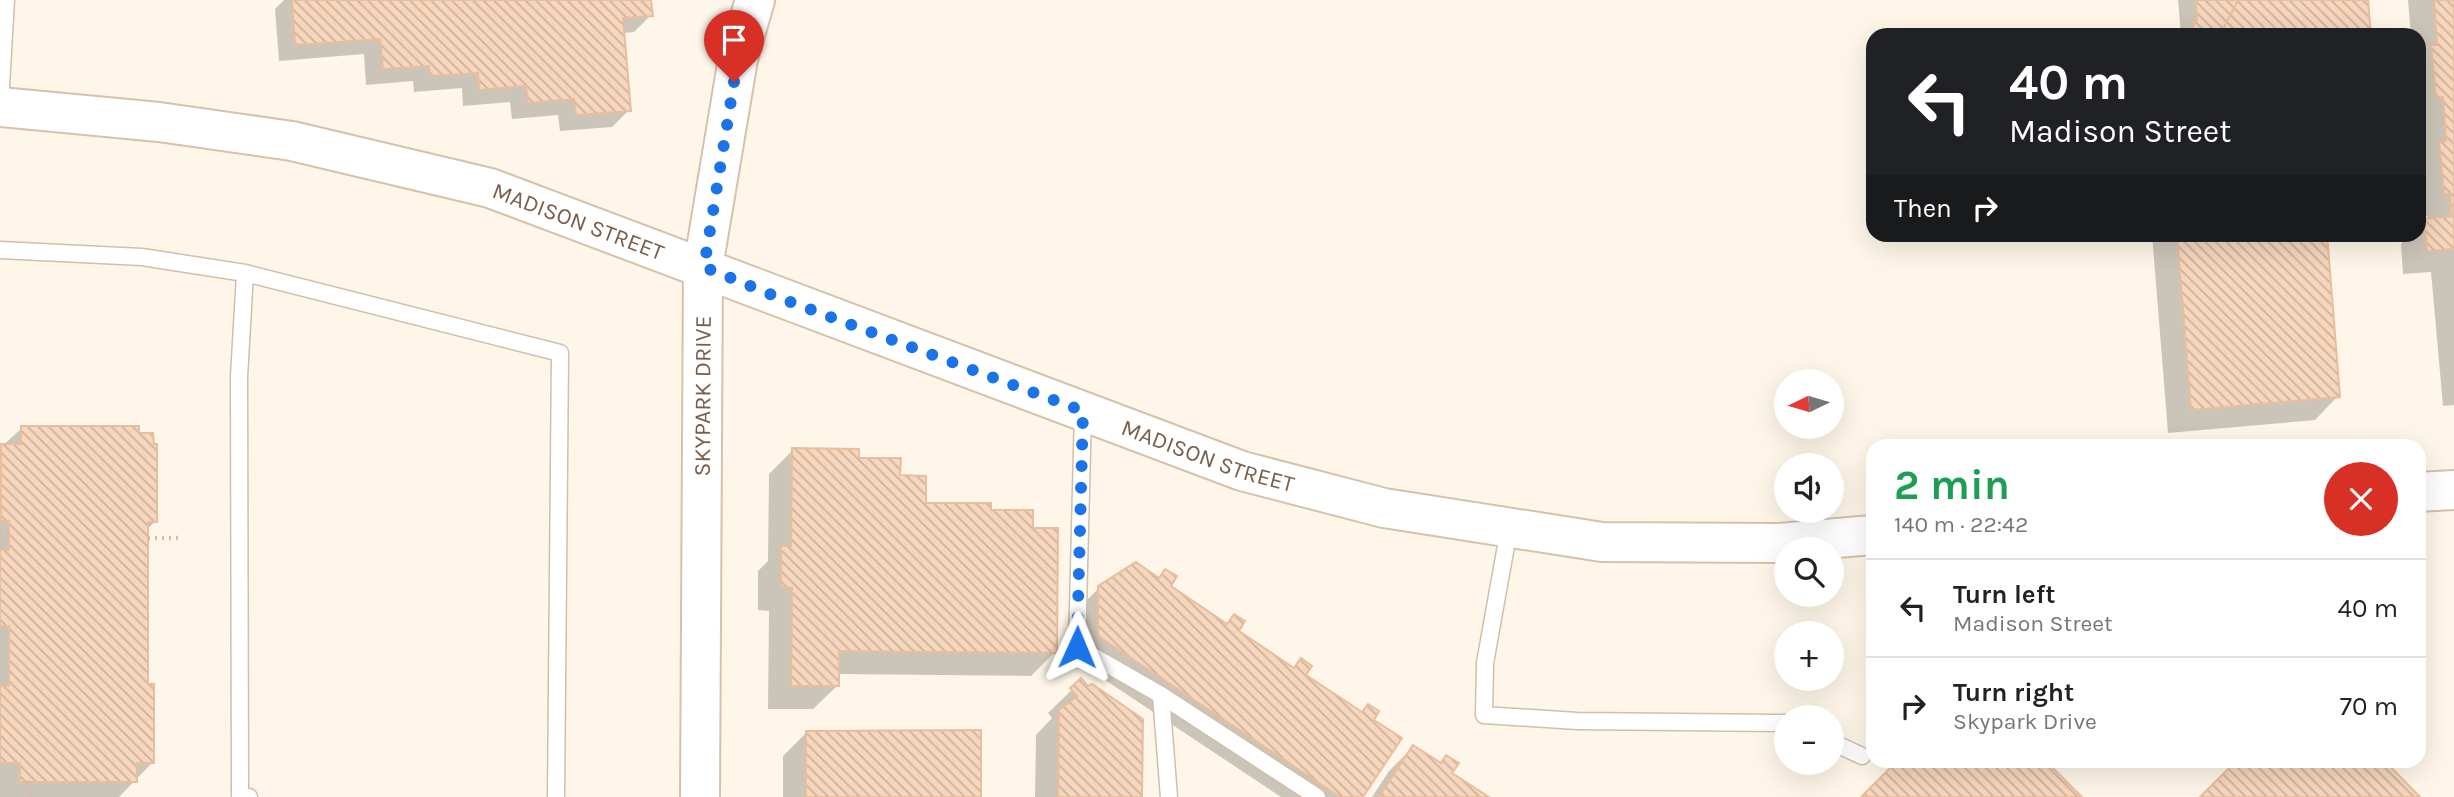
<!DOCTYPE html>
<html lang="en">
<head>
<meta charset="utf-8">
<style>
  :root { --surface:#fff; --page:#f2f2f2; --text:#222; --muted:#767676; --line:#e0e0e0 }
  body { margin:0; font-family:Karla,sans-serif; background:var(--page); color:var(--text); height:100vh; display:flex; flex-direction:column; font-size:26px; white-space:nowrap }
  * { box-sizing:border-box; margin:0 }
  p { font-size:23px; color:var(--muted) }
  .icon { flex:none; width:38px; height:38px; fill:none; stroke:currentColor; stroke-width:2; stroke-linecap:round; stroke-linejoin:round }
  .map { position:relative; flex:1; overflow:hidden }
  .side { position:absolute; left:1866px; top:439px; width:560px; height:329px; display:flex; flex-direction:column; background:var(--surface); border-radius:21px; box-shadow:0 7px 28px #0002 }
  .side>* { flex:none }
  .banner { position:absolute; left:1866px; top:28px; width:560px; height:214px; border-radius:21px; box-shadow:0 7px 28px #0002; background:#202124; color:#fff; overflow:hidden }
  .needle { width:46px; rotate:265deg }
  .controls { position:absolute; left:1774px; top:369px; display:grid; gap:14px }
  .controls a { display:grid; place-items:center; width:70px; height:70px; border-radius:50%; background:var(--surface); box-shadow:0 7px 28px #0002; font-size:35px }
  .pin { position:absolute; display:grid; place-items:center; width:60px; height:60px; color:#fff; margin:-72px -30px; border-radius:50% 50% 50% 0; rotate:-45deg; box-shadow:0 0 7px #0007 }
  .pin .icon { rotate:45deg }
  .me { position:absolute; width:77px; margin:-38px; rotate:1deg; stroke-linejoin:round; filter:drop-shadow(0 0 5px #0008) }
  .turn { display:flex; align-items:center; gap:24px; height:147px; padding:0 28px; font-size:32px }
  .turn .icon { width:91px; height:91px; stroke-width:2.5 }
  .turn b { display:block; font-size:49px; line-height:60px }
  .then { display:flex; align-items:center; height:66px; padding:0 28px; background:#0003; gap:14px; font-size:26px }
  .round { display:grid; place-items:center; flex:none; width:74px; height:74px; border-radius:37px; background:var(--page) }
  .head { display:flex; align-items:center; justify-content:space-between; height:119px; padding:0 28px }
  h1 { font-size:42px; font-weight:700; line-height:52px; color:#1e9e55 }
  ul { padding:0; list-style:none }
  li { display:flex; align-items:center; gap:21px; height:98px; padding:0 28px; border-top:2px solid var(--line) }
  li div { flex:1 }
  li b { display:block; font-size:26px }
  li em { font-style:normal }
  .map>svg:first-child { display:block }
  .shadow { fill:#0003 }
  .building { fill:url(#building-back-hatch); stroke:#eabd9c; stroke-width:2 }
  .lines { fill:none; stroke-linecap:round; stroke-linejoin:round }
  .lane-casing { stroke:#d2beab; stroke-width:19 }
  .secondary-casing { stroke:#d8c1ab; stroke-width:42 }
  .path { stroke:#dcb99f; stroke-width:4.5; stroke-dasharray:2 5; stroke-linecap:butt }
  .lane { stroke:#fff; stroke-width:16 }
  .secondary { stroke:#fff; stroke-width:38 }
  .route { stroke:#1a73e8; stroke-width:12; stroke-dasharray:0 21.6 }
  .labels { text-anchor:middle; dominant-baseline:central; stroke-width:5; stroke-linejoin:round; paint-order:stroke }
  .street-label { font-size:23px; fill:#7b5d49; stroke:#fffaf0 }
</style>
</head>
<body>
<div class="map">
<svg width="2454" height="797" viewBox="0 0 2454 797">
  <defs>
    <pattern id="building-back-hatch" width="6" height="6" patternUnits="userSpaceOnUse" patternTransform="scale(1.75)"><rect width="6" height="6" fill="#f6d6bd"/><path d="M-1 5l2 2M0 0l6 6M5-1l2 2" fill="none" stroke="#ccb19c"/></pattern>
  </defs>
  <rect width="100%" height="100%" fill="#fef6e8"/>
  <path class="shadow" d="M284,0h365l2,15 -17,17 -11,1 6,77 -17,17 -52,4 -2,-16 -46,4 -2,-17 -47,4 -1,-18 -48,4 -1,-11 -47,4 -2,-31 -85,7 -4,-52z
    M2178,0h188l3,35h-188z
    M2408,0h46v405l-11,1 -12,-134 -28,2 -2,-30 9,-10h8v-8l10,-10 -7,1 -3,-52 5,-5 -5,-40v-85h-7z
    M2152,234h173l13,162 -23,24 -147,13z
    M22,428l133,94 -9,8v156l7,76 -34,35h-119v-349z
    M793,450l65,9 41,18 25,28 65,7 42,18 24,122 -24,24 -194,-2v12l-24,23h-45l1,-98 -11,-1v-39l10,-10 1,-87z
    M1165,571l3,16 57,38 9,-9 2,16 56,37 9,-9 2,16 68,44 -11,77h-79l-206,-137v-48l24,-24 58,-9z
    M1081,681l59,116h-105l1,-62 16,-17 -4,-5z
    M806,733l173,64h-196v-41z
    M1413,747l27,17 7,-7 3,17 35,23h-113l17,-26z"/>
  <path class="building" d="M292,0h359l2,16 -30,2 8,93 -55,4 -2,-16 -46,4 -2,-17 -47,4 -1,-17 -48,3 -1,-10 -46,3 -3,-30 -85,6z
    M2196,0h42l-18,35h-31l8,-16z
    M2238,0h130l3,35h-151z
    M2434,0h20v249l-27,2 -3,-32 28,-3 -2,-22h-6l-5,-52 7,-1 -3,-44 -7,1 -5,-53h6z
    M2177,234h150l13,163 -149,13z
    M21,426h118v7h14l1,11h3v78h-9v162h6v79h-17v19h-117v-19h-20v-77h9v-60h-9v-76h9v-29h-8v-77h20z
    M792,448l67,1v9h42l-1,17 26,1v27h65v7h42v18h25l-1,125 -218,-2v35h-48l1,-98 -11,-1v-41h10z
    M1136,562l23,16 6,-9 12,7 -6,10 56,38 7,-10 11,7 -6,10 55,37 7,-10 11,8 -6,9 56,37 6,-8 11,7 -5,9 28,18 -39,59h-23l-242,-161v-50z
    M1081,678l7,8 4,-2 51,35 -1,78h-84l1,-87 18,-14 -7,-8z
    M981,730v67h-175v-66z
    M1413,745l28,18 5,-8 13,8 -7,10 37,24h-110z
    M1897,761h149l36,36h-221z
    M2236,761h149l35,36h-220z"/>
  <g class="lines">
    <defs>
      <path id="lane" d="M0,103l6,-103
        M0,250l142,7 103,16 315,80 -4,444
        M245,273l-6,104 1,418 9,2
        M1083,411l-6,236 84,48 156,102
        M1509,529l-24,134 -1,52 93,6 210,2
        M1161,695l8,102
        M1832,742l30,14"/>
      <g id="secondary">
        <path id="s1" d="M0,107l159,15 133,19 198,47 752,283 142,37 218,34 177,1 93,-8"/>
        <path d="M2418,492l36,-2"/>
        <path id="s2" d="M700,797l3,-530 35,-208 17,-59"/>
      </g>
    </defs>
    <use href="#lane" class="lane-casing"/>
    <use href="#secondary" class="secondary-casing"/>
    <path class="path" d="M0,533l9,1
      M148,538h32
      M27,781l6,16"/>
    <use href="#lane" class="lane"/>
    <use href="#secondary" class="secondary"/>
  </g>
  <g class="lines">
    <path class="route" d="M734,82l-30,185 73,30 306,114 -6,236"/>
  </g>
  <g class="labels">
    <g class="street-label">
      <text stroke="none"><textPath href="#s1" startOffset="592">MADISON STREET</textPath></text>
      <text stroke="none"><textPath href="#s2" startOffset="401">SKYPARK DRIVE</textPath></text>
      <text stroke="none"><textPath href="#s1" startOffset="1264">MADISON STREET</textPath></text>
    </g>
  </g>
</svg>
<div class="controls">
<a><svg class="needle" viewBox="-14 -14 28 28"><path d="M0-13l5 13h-10z" fill="#e53935"/><path d="M0 13l5-13h-10z" fill="#767676"/></svg></a>
<a><svg class="icon" aria-label="sound" viewBox="0 0 24 24"><path d="M4 9h4l5-4v14l-5-4H4zM17 9q2 3 0 6"/></svg></a>
<a><svg class="icon" aria-label="search" viewBox="0 0 24 24"><circle cx="10" cy="10" r="6"/><path d="M15 15l6 6"/></svg></a>
<a>+</a>
<a>−</a>
</div>
<div class="pin" style="left:734px;top:82px;background:#d93025"><svg class="icon" aria-label="arrive" viewBox="0 0 24 24"><path d="M6 21V4h12l-3 4 3 4H6"/></svg></div>
<svg class="me" style="left:1077px;top:647px" viewBox="-20 -20 40 40"><path d="M0-17L14 15 0 8-14 15z" fill="#1a73e8" stroke="#fff" stroke-width="4"/></svg>
<div class="banner">
<div class="turn"><svg class="icon" aria-label="left" viewBox="0 0 24 24"><path d="M17 20v-9H6M10 6l-5 5 5 5"/></svg><div><b>40 m</b>Madison Street</div></div>
<div class="then">Then<svg class="icon" aria-label="right" viewBox="0 0 24 24"><path d="M7 20v-9h11M14 6l5 5-5 5"/></svg></div>
</div>
<section class="side">
<div class="head"><div><h1>2 min</h1><p>140 m · 22:42</p></div><a class="round" style="background:#d93025;color:#fff"><svg class="icon" aria-label="close" viewBox="0 0 24 24"><path d="M6 6l12 12M18 6L6 18"/></svg></a></div>
<ul>
<li><svg class="icon" aria-label="left" viewBox="0 0 24 24"><path d="M17 20v-9H6M10 6l-5 5 5 5"/></svg><div><b>Turn left</b><p>Madison Street</p></div><em>40 m</em></li>
<li><svg class="icon" aria-label="right" viewBox="0 0 24 24"><path d="M7 20v-9h11M14 6l5 5-5 5"/></svg><div><b>Turn right</b><p>Skypark Drive</p></div><em>70 m</em></li>
</ul>
</section>
</div>
</body>
</html>
